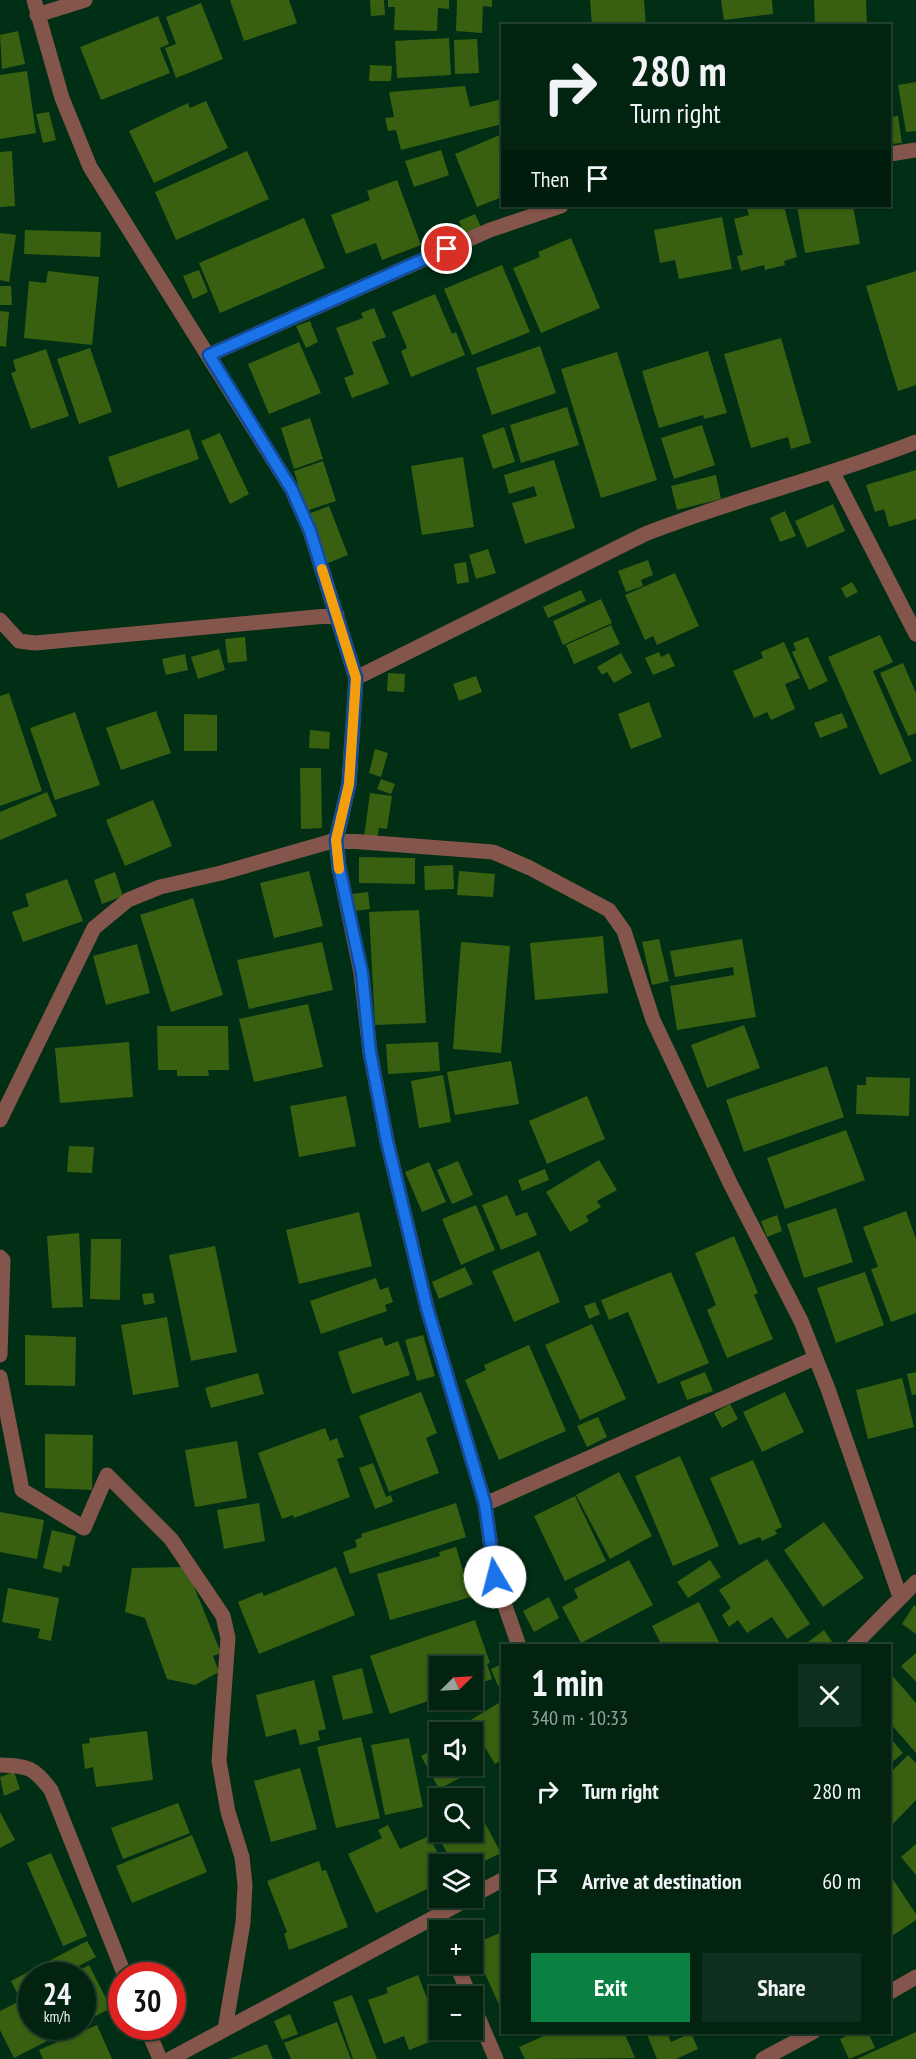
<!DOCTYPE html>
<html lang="en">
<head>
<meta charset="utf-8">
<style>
  :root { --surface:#012310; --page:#0f2f1e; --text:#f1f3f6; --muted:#96a49f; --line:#234030; --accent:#0b8043 }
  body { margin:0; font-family:"PT Sans Narrow",sans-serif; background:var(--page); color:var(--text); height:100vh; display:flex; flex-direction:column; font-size:22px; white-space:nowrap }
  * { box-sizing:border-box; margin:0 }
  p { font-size:20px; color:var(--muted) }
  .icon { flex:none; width:33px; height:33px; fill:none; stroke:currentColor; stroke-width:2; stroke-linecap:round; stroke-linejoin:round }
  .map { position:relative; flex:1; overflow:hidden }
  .drawer { position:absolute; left:501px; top:1644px; width:390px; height:390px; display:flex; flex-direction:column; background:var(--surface); border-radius:0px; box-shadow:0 2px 4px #0004,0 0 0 2px var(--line) }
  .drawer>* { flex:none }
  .hud { position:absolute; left:501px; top:24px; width:390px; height:183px; border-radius:0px; box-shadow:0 2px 4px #0004,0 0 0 2px var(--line); background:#012310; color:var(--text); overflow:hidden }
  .needle { width:39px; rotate:66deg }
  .tools { position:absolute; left:429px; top:1656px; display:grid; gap:12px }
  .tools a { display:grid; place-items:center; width:54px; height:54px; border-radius:0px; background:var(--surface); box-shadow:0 2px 4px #0004,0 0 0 2px var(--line); font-size:30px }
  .speed { position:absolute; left:18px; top:1962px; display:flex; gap:12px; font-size:30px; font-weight:700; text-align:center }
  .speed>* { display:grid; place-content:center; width:78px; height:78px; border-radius:50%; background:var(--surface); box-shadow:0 2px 4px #0004,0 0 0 2px var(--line); line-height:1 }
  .speed small { font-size:15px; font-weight:400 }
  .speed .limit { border:9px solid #d22; background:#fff; color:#111 }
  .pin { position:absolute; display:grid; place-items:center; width:51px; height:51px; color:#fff; margin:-26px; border:3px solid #fff; border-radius:50%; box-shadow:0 2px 6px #0007 }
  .me { position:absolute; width:66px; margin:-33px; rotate:352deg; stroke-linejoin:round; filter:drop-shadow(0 0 4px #0008) }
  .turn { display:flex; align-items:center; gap:21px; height:126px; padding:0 30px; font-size:27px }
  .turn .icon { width:78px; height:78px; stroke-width:2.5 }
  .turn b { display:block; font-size:42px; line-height:51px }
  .then { display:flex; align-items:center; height:57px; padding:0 30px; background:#0003; gap:12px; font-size:22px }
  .round { display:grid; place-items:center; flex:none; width:63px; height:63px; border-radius:0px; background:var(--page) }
  .headline { display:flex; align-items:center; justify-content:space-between; height:102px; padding:0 30px }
  h1 { font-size:36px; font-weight:800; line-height:45px }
  .button { display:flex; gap:12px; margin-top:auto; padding:12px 30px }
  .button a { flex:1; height:69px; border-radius:0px; background:var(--accent); color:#fff; font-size:24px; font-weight:800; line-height:69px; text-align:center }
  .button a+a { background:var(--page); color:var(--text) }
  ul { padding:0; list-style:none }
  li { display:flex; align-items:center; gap:18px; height:90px; padding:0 30px }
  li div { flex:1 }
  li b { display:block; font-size:22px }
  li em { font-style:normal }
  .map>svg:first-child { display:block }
  .building { fill:#386010 }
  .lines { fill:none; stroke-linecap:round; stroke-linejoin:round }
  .minor { stroke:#84554b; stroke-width:15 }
  .route-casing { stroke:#114b97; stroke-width:15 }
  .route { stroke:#1a73e8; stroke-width:10 }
  .slow { stroke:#f59e0b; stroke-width:10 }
</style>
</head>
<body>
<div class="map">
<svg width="916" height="2059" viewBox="0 0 916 2059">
  <rect width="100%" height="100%" fill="#012f15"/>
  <path class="building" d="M230,0h59l8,23 -53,18z
    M370,0h14l1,15 -14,1z
    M388,0h61v9l-11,-1 -1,23 -43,-1 1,-23h-7z
    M457,0h35v7l-9,-1 -1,27 -26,-2z
    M590,0h54l2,26h-54z
    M721,0h51l1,14 -49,6z
    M814,0h52l1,26h-52z
    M201,3l22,56 -47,19 -11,-30 11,-4 -10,-27z
    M158,16l11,28 -9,4 10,25 -69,27 -21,-53z
    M18,31l7,33 -23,5 -2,-34z
    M449,38l2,37 -54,3 -2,-37z
    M477,39l2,34 -24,1 -1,-34z
    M370,65l22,1 -1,15h-22z
    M27,71l9,62 -36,6v-64z
    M916,82v49l-10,1 -8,-47z
    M465,86l5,21 32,-8v25l-101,26 -5,-20 -8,1 -3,-13 9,-1 -5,-25z
    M206,101l22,47 -74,35 -25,-52 59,-28 2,5z
    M49,112l7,28 -13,3 -7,-29z
    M898,116l4,27 -12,1v-27z
    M502,134v63l-25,10 -22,-53z
    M441,150l8,25 -35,12 -9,-26z
    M12,151l3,55 -15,1v-55z
    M247,151l22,48 -93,41 -21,-48z
    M397,180l24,65 -39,15 -6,-17 -30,11 -15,-39 39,-15 -3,-9z
    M746,206h38l13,51 -13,4 1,4 -20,5 -1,-5 -23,6 -4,-15 6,-1 -9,-36 15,-4z
    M797,206h56l7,38 -55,9z
    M475,214l8,17 -17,8 -7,-18z
    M722,217l10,52 -53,10 -4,-19 -15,3 -6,-33z
    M304,218l21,50 -105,45 -21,-50z
    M25,230l76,2 -1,25 -76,-3z
    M0,233l16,2 -7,47 -9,-2z
    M571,238l29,70 -59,25 -28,-65 27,-11 -2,-5z
    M502,265l28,67 -58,23 -28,-66z
    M199,270l9,22 -15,7 -10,-23z
    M48,271l51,6 -7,68 -68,-7 5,-57 17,2z
    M916,271v114l-18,6 -32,-105z
    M0,286h11l1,19h-12z
    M435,294l17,40 4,-2 9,23 -54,22 -10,-26 6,-3 -15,-36z
    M374,308l12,29 -14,5 17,42 -37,14 -8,-20 10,-4 -18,-46 27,-10 -2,-5z
    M0,311l9,1 -3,35 -6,-1z
    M310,321l8,21 -12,6 -10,-22z
    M781,338l30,105 -20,6 -3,-12 -37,11 -27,-94z
    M299,342l22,51 -52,21 -21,-50z
    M540,346l16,47 -64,22 -16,-47z
    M90,348l22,64 -33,12 -22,-65z
    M46,349l23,67 -38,13 -20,-56 5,-2 -3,-11z
    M708,351l19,62 -23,6 -1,-4 -44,13 -17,-57z
    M617,352l40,128 -56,18 -40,-129z
    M567,407l12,38 -58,18 -11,-38z
    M310,418l13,41 -29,10 -13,-41z
    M702,425l13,40 -41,14 -13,-41z
    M504,427l11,35 -22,7 -11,-34z
    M189,429l10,30 -81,29 -10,-31z
    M220,433l29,61 -19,10 -29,-63z
    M463,457l11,70 -52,8 -11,-69z
    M554,460l21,68 -50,16 -13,-41 25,-7 -3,-10 -25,8 -5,-19z
    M323,461l13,40 -30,10 -12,-40z
    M916,470v49l-27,8 -5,-18 -9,3 -9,-27z
    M716,475l5,24 -44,11 -6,-24z
    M833,504l12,27 -38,17 -12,-27z
    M329,506l19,49 -20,8 -20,-49z
    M785,511l11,25 -16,6 -10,-24z
    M488,549l8,24 -20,6 -7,-24z
    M648,560l5,15 -12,5 2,6 -17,6 -8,-21z
    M466,562l3,20 -12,2 -3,-20z
    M675,573l24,53 -42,19 -4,-9 -8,4 -20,-45z
    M852,582l6,10 -12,6 -5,-10z
    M581,590l5,11 -38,17 -5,-11z
    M601,599l11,24 -49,22 -10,-24z
    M611,625l9,19 -46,20 -8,-19z
    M880,635l13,27 -20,9 39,90 -32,14 -52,-118z
    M245,637l2,24 -19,2 -3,-24z
    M808,637l20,44 -19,9 -17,-38 4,-2 -3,-7z
    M784,642l16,36 -15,6 10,25 -24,11 -4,-8 -13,6 -21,-47 30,-13 -2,-6z
    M219,649l6,21 -27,9 -7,-22z
    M659,652l2,5 8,-4 6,13 -22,9 -8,-17z
    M621,653l11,20 -18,10 -7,-11 -5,3 -5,-8z
    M185,654l3,16 -22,5 -4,-16z
    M903,663l13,30v40l-8,3 -28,-63z
    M388,673l17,1 -1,18 -17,-1z
    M476,676l6,16 -23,9 -6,-17z
    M9,693l33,98 -42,15v-110z
    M649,702l13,35 -31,12 -13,-35z
    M156,711l15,42 -50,17 -15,-42z
    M75,712l25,73 -45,15 -25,-72z
    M842,713l6,14 -28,11 -6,-15z
    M184,714l33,1v36h-33z
    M310,730l20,2 -1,17 -20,-1z
    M375,749l13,4 -7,24 -12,-4z
    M300,768h21l1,60 -21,1z
    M381,779l14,5 -4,10 -14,-5z
    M47,792l10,24 -57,24v-28z
    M370,793l22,3 -5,33 -8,-1 -2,11 -13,-2z
    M153,800l19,46 -47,20 -19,-46z
    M359,857l56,1v26l-56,-1z
    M453,865l1,24 -29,1 -1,-24z
    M309,871l14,55 -49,12 -14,-55z
    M459,871l36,3 -2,23 -36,-2z
    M115,872l8,24 -21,8 -8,-24z
    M67,879l16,42 -60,21 -11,-30 17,-6 -4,-12z
    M368,892l2,17 -16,2 -2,-17z
    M193,898l30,97 -52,17 -31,-97z
    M419,910l7,113 -51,2 -6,-113z
    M603,936l5,57 -73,7 -5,-57z
    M659,939l10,42 -17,4 -10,-43z
    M742,939l14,78 -79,13 -7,-44 64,-11 -1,-8 -58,10 -5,-26z
    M322,942l11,48 -84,19 -12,-49z
    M461,942l49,4 -9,107 -48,-4z
    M137,944l13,49 -44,12 -13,-49z
    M308,1004l15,63 -69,15 -15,-63z
    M744,1025l16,43 -53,20 -16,-43z
    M157,1026h71l1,44h-21l1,6h-32v-6h-19z
    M129,1042l4,55 -73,6 -5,-55z
    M438,1042l2,29 -52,3 -2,-30z
    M511,1061l8,43 -64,11 -8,-43z
    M827,1066l17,51 -100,35 -18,-52z
    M443,1075l8,47 -32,6 -8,-47z
    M866,1077l44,1 -1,38 -53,-2 1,-29h9z
    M346,1096l10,50 -57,11 -9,-51z
    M587,1096l18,43 -58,25 -18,-43z
    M846,1130l19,50 -80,29 -18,-51z
    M69,1146l25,1 -2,26 -25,-1z
    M599,1160l18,30 -20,11 4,6 -15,9 3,5 -19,11 -24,-40z
    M458,1161l15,34 -21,9 -15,-34z
    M429,1162l17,40 -24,10 -17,-40z
    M545,1169l4,11 -27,11 -4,-11z
    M507,1195l9,21 11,-4 10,23 -36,15 -19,-45z
    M476,1205l19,45 -34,15 -19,-46z
    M836,1208l17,54 -49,16 -17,-54z
    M906,1211l10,28v74l-25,9 -20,-53 7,-2 -15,-40z
    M359,1212l13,54 -73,18 -13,-54z
    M777,1215l5,16 -15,6 -6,-16z
    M79,1233l4,74 -31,1 -5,-72z
    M734,1236l24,57 -4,2 19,44 -46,19 -20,-48 9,-5 -21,-52z
    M91,1239h30l-1,61 -30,-1z
    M215,1246l22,106 -46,9 -22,-106z
    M539,1251l21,51 -46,20 -22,-51z
    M465,1267l8,17 -34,15 -7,-17z
    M671,1272l38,91 -51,21 -30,-72 -19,8 -8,-20z
    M865,1272l19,53 -48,18 -19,-55z
    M376,1278l4,12 8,-3 5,15 -8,3 2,6 -66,23 -11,-33z
    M153,1293l2,10 -11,2 -2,-11z
    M595,1302l5,12 -11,5 -5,-13z
    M167,1317l12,70 -46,8 -12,-70z
    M592,1324l34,75 -46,21 -35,-75z
    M25,1335l51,2 -1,49 -50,-1z
    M423,1335l12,41 -18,5 -12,-41z
    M382,1337l3,9 13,-5 12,34 -58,19 -14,-42z
    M529,1345l37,86 -67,29 -34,-80 21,-10 -2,-5z
    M705,1372l8,19 -26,9 -7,-18z
    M916,1372v22l-4,1 -5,-21z
    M258,1373l6,21 -53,14 -6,-20z
    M902,1378l12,49 -46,12 -12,-49z
    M421,1392l16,41 -11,5 13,35 -50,19 -30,-76z
    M785,1392l19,40 -42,20 -19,-40z
    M730,1404l8,15 -16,9 -8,-15z
    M598,1417l9,20 -20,10 -10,-21z
    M325,1428l5,13 7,-3 7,19 -7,2 13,38 -56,21 -1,-3 -11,4 -24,-66z
    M45,1434l48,1 -1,55 -47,-2z
    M237,1441l10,57 -52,9 -10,-57z
    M680,1456l39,90 -46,20 -38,-90z
    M753,1460l29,67 -7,3 2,4 -15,7 -2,-4 -21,8 -29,-67z
    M373,1463l13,34 5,-2 2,7 -18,7 -16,-41z
    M619,1472l33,64 -42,23 -34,-64z
    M575,1496l31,65 -41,20 -31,-65z
    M259,1503l6,38 -41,8 -7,-39z
    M456,1503l10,34 -116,37 -7,-22 14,-5 -2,-7 7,-3 -1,-3z
    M0,1512l44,8 -7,39 -37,-7z
    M824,1522l40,56 -41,29 -39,-57z
    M52,1530l24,6 -7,31 -6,-2 -2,8 -18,-5z
    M456,1547l15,50 -81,23 -13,-46 63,-18 -1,-4z
    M767,1559l43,65 -23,15 -15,-22 -25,16 -9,-13 -9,7 -7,-12 9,-7 -12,-18z
    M629,1560l24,45 -72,38 -19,-36 16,-9 -4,-9z
    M710,1560l11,17 -33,21 -11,-16z
    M186,1567l35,86 -8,3 6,16 -24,13 -28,-6 -22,-61 -20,-6 7,-44z
    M336,1567l19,48 -96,39 -21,-52 24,-10 2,4z
    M8,1588l51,10 -8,43 -13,-3 2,-9 -38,-7z
    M549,1597l10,21 -25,14 -11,-21z
    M699,1602l22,44h-59l-10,-20z
    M914,1605l2,2v27l-14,-10z
    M475,1620l15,43 -3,1 5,15 -20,7v-20h-32v31l-50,17 -20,-58z
    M824,1630l11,16h-25l-2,-4z
    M916,1653v29l-15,-16z
    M502,1664v20l-4,2 -7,-17z
    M362,1668l11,45 -30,7 -11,-44z
    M890,1673l26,30v50l-26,-30z
    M314,1680l12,49 -8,2 2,9 -20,5 -4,-16 -30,8 -10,-42z
    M502,1701v59l-7,4 -26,-43z
    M147,1731l6,49 -57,7 -3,-20 -8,2 -3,-25 8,-1 -1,-5z
    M361,1737l19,81 -44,10 -19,-81z
    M409,1738l14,69 -38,8 -14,-70z
    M891,1739l12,14 -13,11v-24z
    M440,1746v20h32v-5l5,8 -38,20 -18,-33z
    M908,1755l8,8v37l-26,27v-54z
    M300,1768l17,61 -46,13 -17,-61z
    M14,1772l6,17 -16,7 -4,-19z
    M472,1799l29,54 -29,14v-3h-19l-24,-44 11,-5v17h32z
    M178,1803l12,30 -67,26 -12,-31z
    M0,1812l15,28 -15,8z
    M388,1825l12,24 29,-13 14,28h-3v19l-64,30 -28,-59 34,-16 -4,-8z
    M192,1835l15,37 -75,31 -16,-37z
    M916,1844v31l-15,-18z
    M51,1853l36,83 -24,10 -36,-83z
    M319,1861l3,10 4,-1 22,57 -59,23 -5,-16 3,-2 -20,-51z
    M890,1875l26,39v6l-24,16 -2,-5z
    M502,1932v76l-1,1 -29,-64z
    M87,1941l9,16 -36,19h-28v15l-13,6 -8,-16z
    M89,1965l22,43 -29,15v-47h-13z
    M418,1975l24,62 -33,13 -5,-14 -20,8 -16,-44 20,-7 -2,-5z
    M32,1995v31h44l-62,32 -14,-28v-19z
    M352,1995l25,64h-24l-20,-57z
    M290,2014l8,20 -16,6 -8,-19z
    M337,2022l14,37h-60l-7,-16z
    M97,2025l15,34h-69l-4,-9z
    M553,2032h71l11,26 -110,1 -6,-12z
    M646,2032h21l4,10 20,-9 7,16 -22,10h-19z
    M855,2032h13l7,16 -26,11 -9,-20z
    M916,2032v27h-59z
    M267,2044l6,15h-44z"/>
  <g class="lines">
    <path class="minor" d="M34,0l28,98 28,69 202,323 18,41 46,147 -7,106 -13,56 3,27 22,106 9,79 17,89 40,167 58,196 10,73 24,69
      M37,15l48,-15
      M890,154l26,-4
      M209,355l281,-125 71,-24
      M833,473l83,161
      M0,620l19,21 16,2 302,-28
      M356,678l289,-144c89,-35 182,-57 271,-92
      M0,1120l94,-192 34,-28 32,-13 61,-14 115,-33 157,12 37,16 79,42 15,21 29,89 77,163 71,138 27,68 72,208
      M0,1257l3,3 -3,95
      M0,1377l22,113 62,38 23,-53 64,64 52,77 5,22 -9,123 9,51 14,45 3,28 -2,38 -18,106
      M485,1504l330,-146
      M853,1646l63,-64
      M0,1765c29,1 33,2 51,25l74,186
      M472,1896l30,-16
      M436,1916l6,14
      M456,1964l14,32
      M890,1992l26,-15
      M472,2003l24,56
      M146,2026l14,33
      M170,2059l300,-161
      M763,2059l50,-27"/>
  </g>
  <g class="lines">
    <defs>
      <path id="route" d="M447,249l-238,106 83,135 18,41 46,147 -7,106 -13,56 3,27 23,106 8,79 17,89 40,167 58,196 10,73"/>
    </defs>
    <use href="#route" class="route-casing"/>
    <use href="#route" class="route"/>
    <path class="slow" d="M322,569l34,109 -7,106 -13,56 3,29"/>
  </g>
</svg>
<div class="tools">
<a><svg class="needle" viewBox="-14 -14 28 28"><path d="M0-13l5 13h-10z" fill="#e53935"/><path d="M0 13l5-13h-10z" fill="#96a49f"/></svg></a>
<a><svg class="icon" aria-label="sound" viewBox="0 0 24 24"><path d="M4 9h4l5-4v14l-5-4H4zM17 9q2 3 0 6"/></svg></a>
<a><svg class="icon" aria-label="search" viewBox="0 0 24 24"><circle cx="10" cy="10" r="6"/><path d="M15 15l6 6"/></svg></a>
<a><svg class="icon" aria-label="layers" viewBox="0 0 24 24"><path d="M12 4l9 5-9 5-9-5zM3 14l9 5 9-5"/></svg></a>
<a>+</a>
<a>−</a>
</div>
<div class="speed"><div>24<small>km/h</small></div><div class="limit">30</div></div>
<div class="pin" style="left:447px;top:249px;background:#d93025"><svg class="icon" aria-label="arrive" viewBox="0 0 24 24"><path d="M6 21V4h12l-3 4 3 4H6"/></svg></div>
<svg class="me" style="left:495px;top:1577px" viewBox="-20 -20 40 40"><circle r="19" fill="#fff"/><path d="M0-13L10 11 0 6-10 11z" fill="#1a73e8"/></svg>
<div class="hud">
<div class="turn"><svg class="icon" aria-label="right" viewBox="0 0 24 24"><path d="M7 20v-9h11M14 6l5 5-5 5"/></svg><div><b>280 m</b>Turn right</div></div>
<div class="then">Then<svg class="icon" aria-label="arrive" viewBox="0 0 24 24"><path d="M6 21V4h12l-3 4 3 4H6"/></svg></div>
</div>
<section class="drawer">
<div class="headline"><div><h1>1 min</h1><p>340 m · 10:33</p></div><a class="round"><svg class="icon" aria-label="close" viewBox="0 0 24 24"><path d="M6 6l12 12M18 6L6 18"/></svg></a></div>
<ul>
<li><svg class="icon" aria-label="right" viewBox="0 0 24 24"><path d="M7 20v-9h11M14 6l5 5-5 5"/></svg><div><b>Turn right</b></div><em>280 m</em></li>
<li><svg class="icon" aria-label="arrive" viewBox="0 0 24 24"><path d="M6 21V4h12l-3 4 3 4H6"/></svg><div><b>Arrive at destination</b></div><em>60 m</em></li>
</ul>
<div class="button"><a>Exit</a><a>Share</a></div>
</section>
</div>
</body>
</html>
